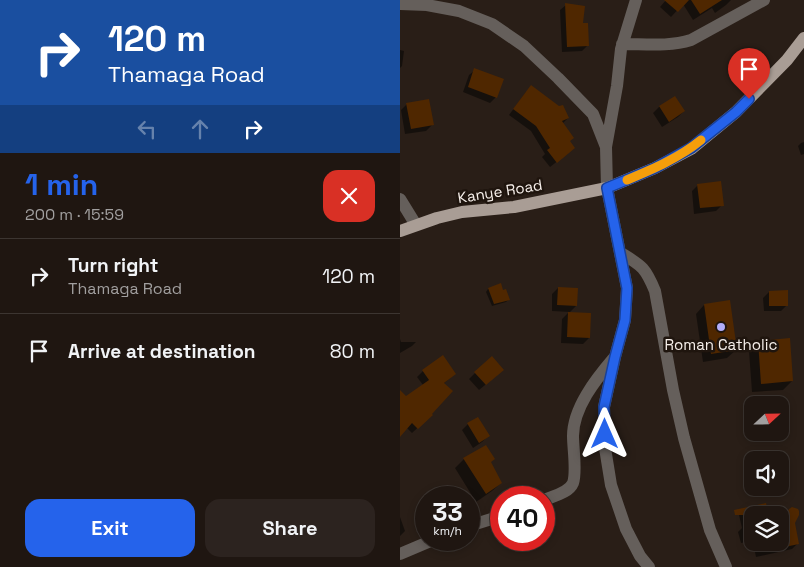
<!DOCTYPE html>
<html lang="en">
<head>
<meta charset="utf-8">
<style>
  :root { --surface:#1f1611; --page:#2c231f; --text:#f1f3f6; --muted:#a19f9f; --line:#3c3531; --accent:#2563eb }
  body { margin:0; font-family:"Space Grotesk",sans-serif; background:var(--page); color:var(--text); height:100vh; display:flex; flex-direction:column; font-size:19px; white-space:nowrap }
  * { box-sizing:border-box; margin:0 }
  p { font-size:16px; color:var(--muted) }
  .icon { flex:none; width:28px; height:28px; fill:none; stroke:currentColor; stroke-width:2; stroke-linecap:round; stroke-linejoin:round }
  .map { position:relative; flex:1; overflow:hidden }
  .sheet { display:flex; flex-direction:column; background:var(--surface); width:400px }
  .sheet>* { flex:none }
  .top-card { background:#1a4fa0; color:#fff; overflow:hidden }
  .needle { width:32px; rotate:68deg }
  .tools { position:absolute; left:344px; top:396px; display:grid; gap:10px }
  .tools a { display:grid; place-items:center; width:45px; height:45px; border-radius:10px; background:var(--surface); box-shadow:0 2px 8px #0003,0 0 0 1px var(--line); font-size:25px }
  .speed { position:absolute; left:15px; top:486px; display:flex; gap:10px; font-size:25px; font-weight:700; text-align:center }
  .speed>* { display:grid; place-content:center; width:65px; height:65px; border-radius:50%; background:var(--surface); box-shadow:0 2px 8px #0003,0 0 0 1px var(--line); line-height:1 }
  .speed small { font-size:12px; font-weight:400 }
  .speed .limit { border:8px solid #d22; background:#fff; color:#111 }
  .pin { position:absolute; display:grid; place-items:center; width:42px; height:42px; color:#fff; margin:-51px -21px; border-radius:50% 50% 50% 0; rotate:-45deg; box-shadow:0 0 5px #0007 }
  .pin .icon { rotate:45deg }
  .me { position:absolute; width:55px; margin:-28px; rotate:0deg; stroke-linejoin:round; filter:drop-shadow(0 0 4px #0008) }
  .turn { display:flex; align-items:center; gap:18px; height:105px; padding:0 25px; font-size:22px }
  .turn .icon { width:65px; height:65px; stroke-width:2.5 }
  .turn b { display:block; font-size:35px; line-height:42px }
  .lanes { display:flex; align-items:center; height:48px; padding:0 25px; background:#0003; justify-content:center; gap:25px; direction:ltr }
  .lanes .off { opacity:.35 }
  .round { display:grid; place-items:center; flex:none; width:52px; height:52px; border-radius:15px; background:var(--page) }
  .head { display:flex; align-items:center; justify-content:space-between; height:85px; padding:0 25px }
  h1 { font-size:30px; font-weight:800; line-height:38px; color:var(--accent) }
  .action { display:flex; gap:10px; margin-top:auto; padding:10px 25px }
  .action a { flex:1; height:58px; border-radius:15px; background:var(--accent); color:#fff; font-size:20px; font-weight:800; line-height:58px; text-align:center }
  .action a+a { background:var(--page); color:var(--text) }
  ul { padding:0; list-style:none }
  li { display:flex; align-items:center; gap:15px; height:75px; padding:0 25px; border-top:1px solid var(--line) }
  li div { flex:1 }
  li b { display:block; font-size:19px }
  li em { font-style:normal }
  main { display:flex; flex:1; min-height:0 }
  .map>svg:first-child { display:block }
  .shadow { fill:#0007 }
  .building { fill:#4f2700 }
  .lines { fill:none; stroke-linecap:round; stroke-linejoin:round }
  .minor { stroke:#655f5b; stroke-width:12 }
  .major { stroke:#a99d95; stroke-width:12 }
  .route-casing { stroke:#184099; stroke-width:12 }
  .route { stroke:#2563eb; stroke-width:9 }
  .slow { stroke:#f59e0b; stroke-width:9 }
  .poi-dot { fill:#b2adf9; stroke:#1f150e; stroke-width:2 }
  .labels { text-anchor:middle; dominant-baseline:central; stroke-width:5; stroke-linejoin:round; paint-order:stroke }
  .street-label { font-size:15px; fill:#f7f0eb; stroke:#1f150e }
  .poi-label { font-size:15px; fill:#f7f0eb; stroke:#1f150e }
</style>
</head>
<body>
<main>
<section class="sheet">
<div class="top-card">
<div class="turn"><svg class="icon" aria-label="right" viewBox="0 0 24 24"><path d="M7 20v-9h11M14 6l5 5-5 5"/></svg><div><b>120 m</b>Thamaga Road</div></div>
<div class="lanes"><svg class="icon off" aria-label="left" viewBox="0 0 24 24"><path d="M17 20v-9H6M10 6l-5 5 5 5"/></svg><svg class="icon off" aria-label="ahead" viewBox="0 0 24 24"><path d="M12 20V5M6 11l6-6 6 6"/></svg><svg class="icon" aria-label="right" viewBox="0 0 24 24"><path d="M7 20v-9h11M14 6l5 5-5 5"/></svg></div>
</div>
<div class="head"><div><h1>1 min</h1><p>200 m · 15:59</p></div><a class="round" style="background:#d93025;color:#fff"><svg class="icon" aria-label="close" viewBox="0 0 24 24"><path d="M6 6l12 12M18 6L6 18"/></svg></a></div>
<ul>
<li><svg class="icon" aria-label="right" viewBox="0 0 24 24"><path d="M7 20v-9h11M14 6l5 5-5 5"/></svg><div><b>Turn right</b><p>Thamaga Road</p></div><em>120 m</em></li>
<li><svg class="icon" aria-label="arrive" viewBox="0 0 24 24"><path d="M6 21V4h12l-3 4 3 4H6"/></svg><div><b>Arrive at destination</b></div><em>80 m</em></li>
</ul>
<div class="action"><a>Exit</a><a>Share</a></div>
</section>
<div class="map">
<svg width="404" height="567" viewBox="0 0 404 567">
  <rect width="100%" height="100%" fill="#291e17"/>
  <path class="shadow" d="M266,0h65l-5,5 -11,8 -3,-5 -19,12 -10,-16 -12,13 -11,-10z
    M166,5l15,20 7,20 -6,6 -20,1 -2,-42z
    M0,50l4,1 -2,15 -2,2z
    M75,70l21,27 -6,6 -27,-11 6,-17z
    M126,92l42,26 -6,6 7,17 -1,12 -18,14 -8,-10 3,-3 -14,-23 -22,-16z
    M275,97l9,14 -6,6 -16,10 -9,-14 6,-6z
    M7,104l25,21 -6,6 -21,3 -4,-24z
    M404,142v12l-3,1 -3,-9 3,-3z
    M298,185l24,20 -6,6 -22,3 -2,-23z
    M100,285l2,6 7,8 -3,3 -14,4 -6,-14 2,-3z
    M158,288l18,18 -6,6 -18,-1v-17z
    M369,292l18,13 -6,6h-17l-1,-13z
    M304,305l32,45 -9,8 -24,4 -7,-48z
    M168,313l21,25 -6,6 -22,-1 1,-24z
    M0,339l1,3h15l-4,4 -12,7z
    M358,342l34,39 -9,9 -31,2 -3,-41z
    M42,357l13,17 -12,10 -17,36 -14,13 -5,-5 -7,7v-43l6,6 17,-13 -6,-8 6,-6z
    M75,373l21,3 -17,14 -10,-11z
    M68,424l20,12 -6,6 -9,6 -11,-18z
    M64,459l25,4 12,20 -9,8 -16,11 -21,-34z
    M390,510l8,33 -6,6 -36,8 -3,-15h27v-18l4,-8z
    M339,515h28h-15v26l-11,2 -3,-11 4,-4z
    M0,517l5,14 -5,5z"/>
  <path class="building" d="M264,0h25l-11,12z
    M291,0h31l-22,14z
    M165,3l20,3 -2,17h5l1,23 -22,1z
    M74,68l30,11 -7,19 -29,-11z
    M131,85l28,21 4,-1 6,13 -7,3 12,17 -4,3 5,7 -18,15 -10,-13 3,-2 -14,-22 -23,-17z
    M275,96l10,15 -16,11 -10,-16z
    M29,99l5,26 -23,4 -5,-26z
    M321,181l3,25 -24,2 -3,-24z
    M101,283l2,7 3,-1 4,11 -16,4 -6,-16z
    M158,287l20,1 -1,18 -20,-1z
    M388,290v16h-19v-15z
    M330,300l7,50 -26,4 -7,-50z
    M168,312l23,1 -1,25 -23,-1z
    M390,338l3,43 -32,3 -3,-43z
    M43,355l13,19 -12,9 9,8 -21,23 1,1 -15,14 -6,-6 -12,14v-47l6,6 23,-16 -7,-10z
    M92,356l12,14 -18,15 -12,-13z
    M78,417l12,19 -11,7 -12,-20z
    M86,445l9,14 -4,3 11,21 -16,11 -23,-36z
    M366,503l3,12h-34l-1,-5z
    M392,507l6,2 1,2v4l-4,8 4,21 -19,4v-20l9,-19z"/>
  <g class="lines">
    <path class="minor" d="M0,4l27,1 32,6 33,13 32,22 34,32 35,36 13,33 1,41 20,100 -2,32 -10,37 -11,50 1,41 6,37 15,44 14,27 9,11
      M222,44c23,0 47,3 69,-4l73,-40
      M206,147l11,-61 4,-37 15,-49
      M0,199l16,26
      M221,253c21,13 24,14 34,38l18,99 11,48 26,92 16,37
      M144,500c9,-4 25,-7 29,-17 4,-11 0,-34 0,-47 0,-28 23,-57 40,-77
      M69,526l32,-10
      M0,554l33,-14"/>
    <path class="major" d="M0,231l37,-13 25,-6 52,-5 93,-19 48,-20 36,-19 45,-37 51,-52 17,-22"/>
  </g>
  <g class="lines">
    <defs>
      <path id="route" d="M205,434l-1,-27 11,-50 10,-37 2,-32 -20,-100 48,-20 36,-20 45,-36 13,-13"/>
    </defs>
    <use href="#route" class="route-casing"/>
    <use href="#route" class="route"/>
    <path class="slow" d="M227,180c26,-11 52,-22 74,-40"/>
  </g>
  <circle class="poi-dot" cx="321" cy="327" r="5"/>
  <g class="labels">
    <g class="street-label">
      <text transform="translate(100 191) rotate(-9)">Kanye Road</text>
    </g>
    <g class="poi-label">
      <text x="321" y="344">Roman Catholic</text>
    </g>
  </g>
</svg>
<div class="tools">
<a><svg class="needle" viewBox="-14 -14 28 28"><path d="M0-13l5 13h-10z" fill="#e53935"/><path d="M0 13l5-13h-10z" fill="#a19f9f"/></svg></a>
<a><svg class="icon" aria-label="sound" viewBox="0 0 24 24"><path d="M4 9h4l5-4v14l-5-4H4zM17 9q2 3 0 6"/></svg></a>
<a><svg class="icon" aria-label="layers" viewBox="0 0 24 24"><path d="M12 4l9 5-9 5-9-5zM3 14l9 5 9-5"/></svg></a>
</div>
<div class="speed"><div>33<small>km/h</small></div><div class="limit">40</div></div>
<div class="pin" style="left:349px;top:99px;background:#d93025"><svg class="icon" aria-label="arrive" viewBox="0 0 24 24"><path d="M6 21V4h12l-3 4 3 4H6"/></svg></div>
<svg class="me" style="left:205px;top:434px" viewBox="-20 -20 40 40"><path d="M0-17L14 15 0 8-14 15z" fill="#2563eb" stroke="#fff" stroke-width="4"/></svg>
</div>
</main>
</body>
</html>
